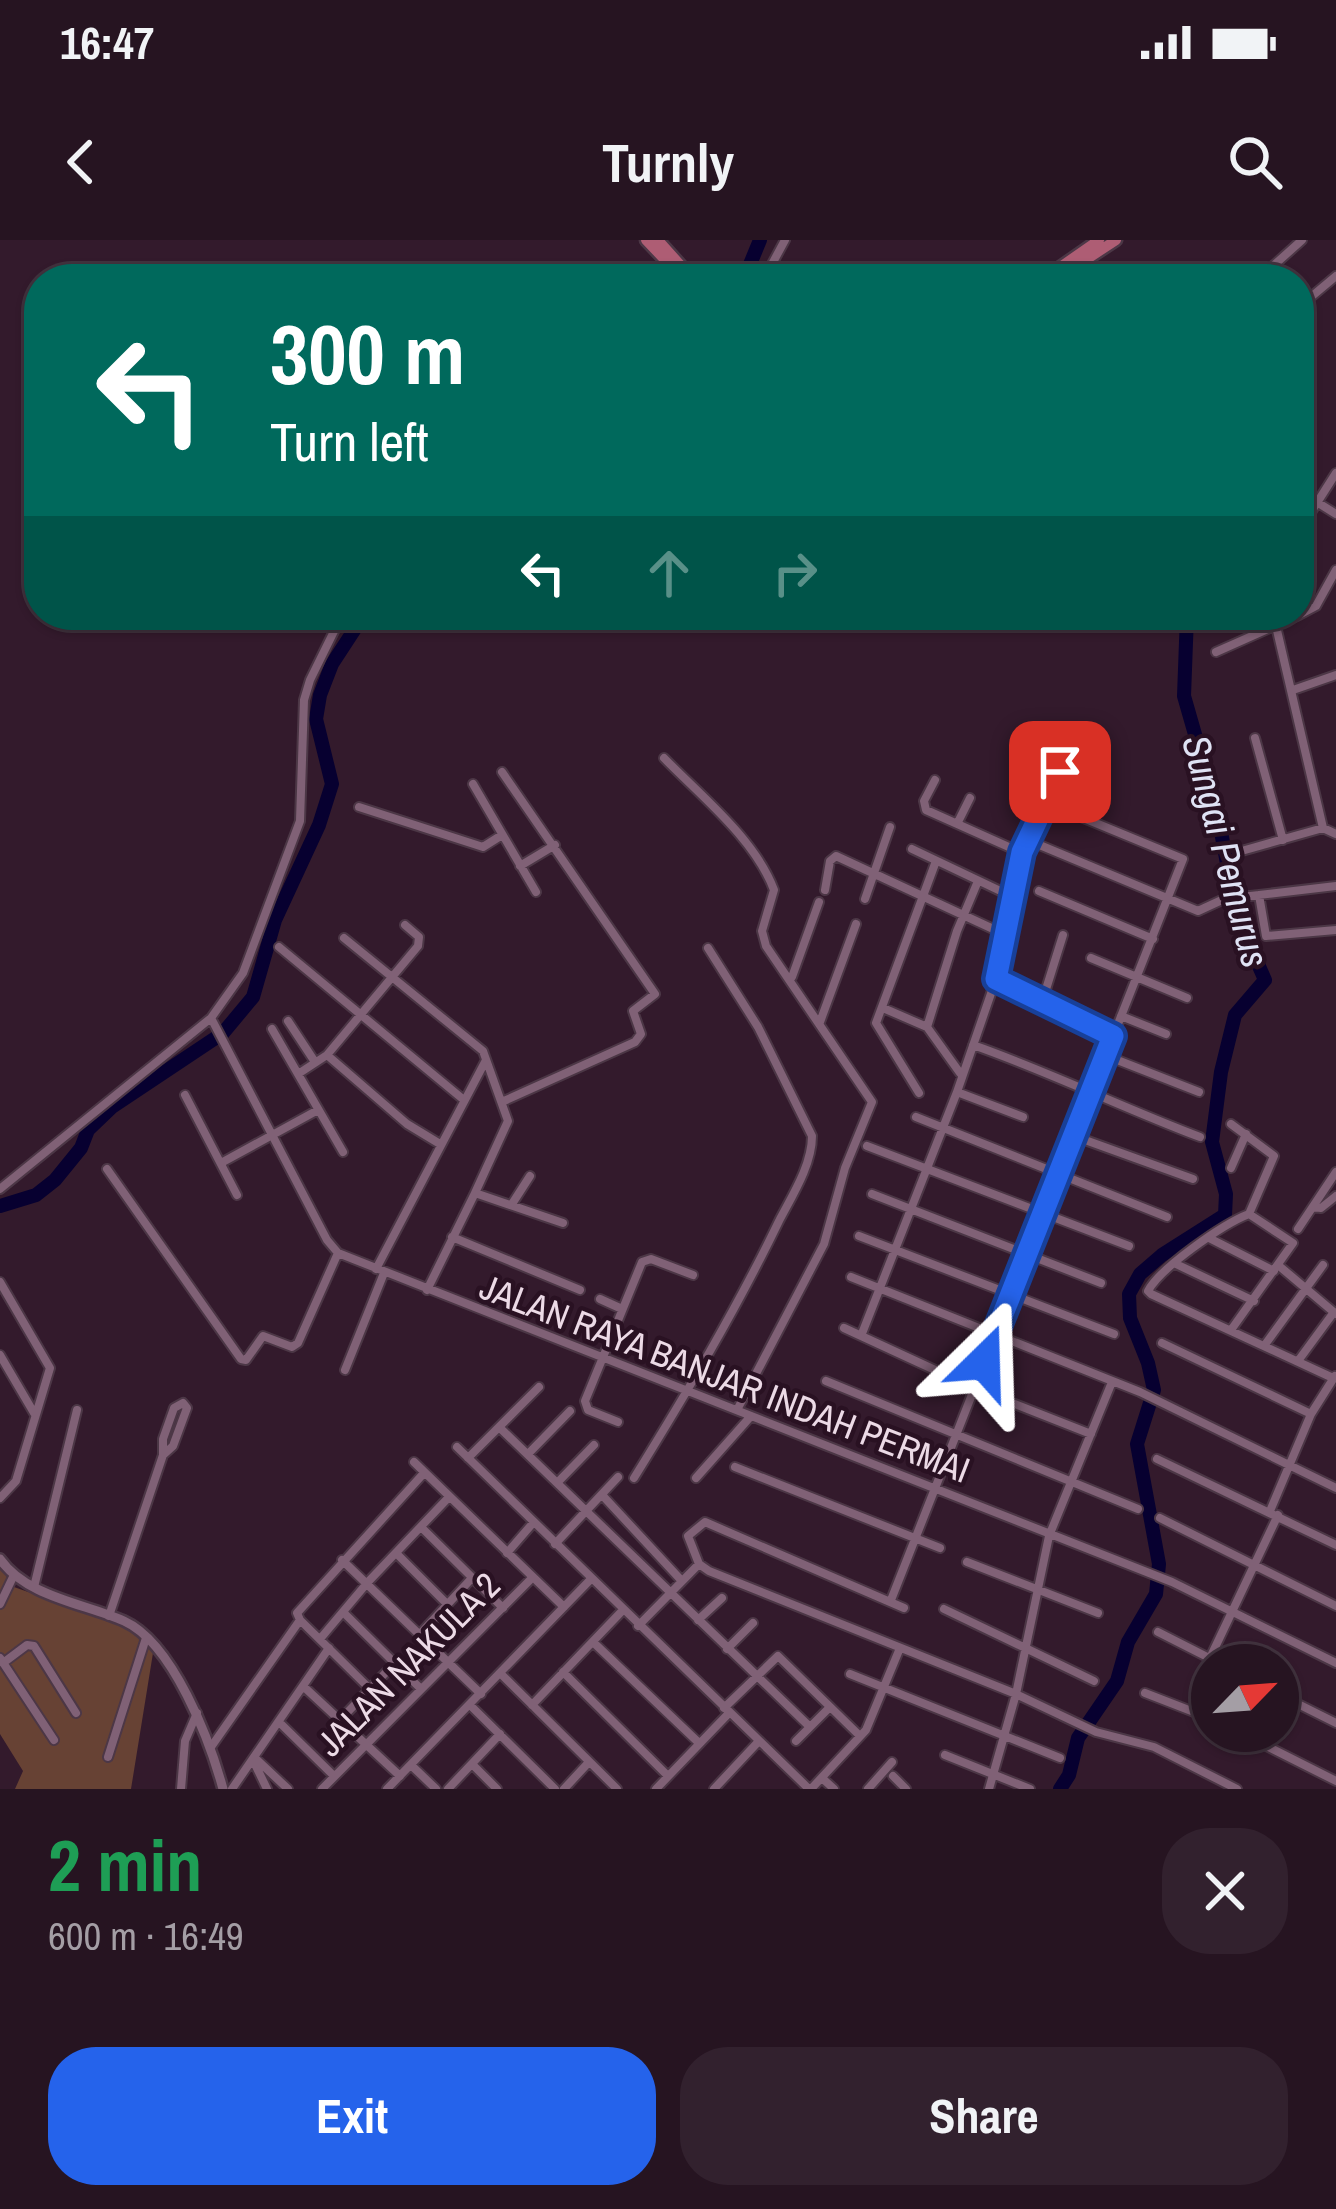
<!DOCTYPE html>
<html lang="en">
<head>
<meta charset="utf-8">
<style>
  :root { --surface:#261421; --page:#32212e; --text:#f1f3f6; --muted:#a49ea5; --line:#42333f; --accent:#2563eb }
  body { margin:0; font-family:"Archivo Narrow",sans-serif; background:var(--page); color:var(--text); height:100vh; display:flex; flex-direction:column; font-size:45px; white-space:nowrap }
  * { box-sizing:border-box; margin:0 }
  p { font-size:39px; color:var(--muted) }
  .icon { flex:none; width:66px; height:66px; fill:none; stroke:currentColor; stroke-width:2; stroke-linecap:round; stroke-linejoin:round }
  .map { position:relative; height:1549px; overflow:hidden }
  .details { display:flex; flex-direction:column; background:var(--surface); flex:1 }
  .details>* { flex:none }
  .top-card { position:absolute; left:24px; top:24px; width:1290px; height:366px; border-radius:48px; box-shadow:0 3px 9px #0004,0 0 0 3px var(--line); background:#00695c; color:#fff; overflow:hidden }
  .needle { width:78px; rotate:65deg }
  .tools { position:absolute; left:1191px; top:1404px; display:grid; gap:24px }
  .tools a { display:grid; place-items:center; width:108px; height:108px; border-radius:50%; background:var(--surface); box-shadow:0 3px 9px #0004,0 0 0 3px var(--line); font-size:60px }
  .pin { position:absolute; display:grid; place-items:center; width:102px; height:102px; color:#fff; margin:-51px; border-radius:24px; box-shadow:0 6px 18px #0006 }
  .me { position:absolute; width:132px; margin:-66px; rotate:22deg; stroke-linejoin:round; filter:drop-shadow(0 0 9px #0008) }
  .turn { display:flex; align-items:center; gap:42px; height:252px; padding:0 48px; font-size:54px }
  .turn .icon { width:156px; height:156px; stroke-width:2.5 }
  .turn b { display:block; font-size:84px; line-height:102px }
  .lanes { display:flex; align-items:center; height:114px; padding:0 48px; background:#0003; justify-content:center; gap:60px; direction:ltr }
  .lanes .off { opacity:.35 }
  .round { display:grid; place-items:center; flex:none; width:126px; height:126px; border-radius:48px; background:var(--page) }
  .summary { display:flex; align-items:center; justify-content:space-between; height:204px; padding:0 48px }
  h1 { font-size:72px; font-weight:700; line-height:90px; color:#1e9e55 }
  .action { display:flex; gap:24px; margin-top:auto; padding:24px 48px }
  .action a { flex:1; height:138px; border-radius:48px; background:var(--accent); color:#fff; font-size:48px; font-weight:700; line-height:138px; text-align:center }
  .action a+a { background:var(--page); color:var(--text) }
  .status { display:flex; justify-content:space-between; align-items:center; height:84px; padding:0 60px; background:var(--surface); direction:ltr }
  .status svg { height:33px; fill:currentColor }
  header { display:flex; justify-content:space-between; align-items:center; height:156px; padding:0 48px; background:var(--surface); font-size:54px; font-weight:700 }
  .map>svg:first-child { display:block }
  .green { fill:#674234 }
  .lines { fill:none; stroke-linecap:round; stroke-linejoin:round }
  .river { stroke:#070030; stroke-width:14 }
  .minor-casing { stroke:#4c3746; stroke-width:12 }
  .tertiary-casing { stroke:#4c3746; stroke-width:14 }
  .primary-casing { stroke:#4c3746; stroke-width:15 }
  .minor { stroke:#806176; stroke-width:8 }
  .tertiary { stroke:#806176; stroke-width:9 }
  .primary { stroke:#ae5d74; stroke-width:10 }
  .route-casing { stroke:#184099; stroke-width:30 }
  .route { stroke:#2563eb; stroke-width:21 }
  .labels { text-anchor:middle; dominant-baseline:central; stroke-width:9; stroke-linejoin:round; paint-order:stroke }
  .street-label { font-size:36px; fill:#ecdae6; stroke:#291122 }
  .water-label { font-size:39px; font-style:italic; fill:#dfe2f4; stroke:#291122 }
</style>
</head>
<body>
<div class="status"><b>16:47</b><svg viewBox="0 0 49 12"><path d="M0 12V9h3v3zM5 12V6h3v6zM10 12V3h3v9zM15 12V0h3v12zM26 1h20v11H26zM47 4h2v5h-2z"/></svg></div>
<header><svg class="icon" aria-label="back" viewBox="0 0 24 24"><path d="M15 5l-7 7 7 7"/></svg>Turnly<svg class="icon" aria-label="search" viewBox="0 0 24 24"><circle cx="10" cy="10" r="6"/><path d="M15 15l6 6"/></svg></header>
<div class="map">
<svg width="1336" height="1549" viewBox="0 0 1336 1549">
  <rect width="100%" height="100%" fill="#331a2c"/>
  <path class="green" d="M0,1326l14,21 122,43 17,23 -22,136h-116l8,-18 -23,-37z"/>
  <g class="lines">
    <path class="river" d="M744,39l16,-39
      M0,966l36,-11 19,-15 26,-32 7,-18 24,-23 111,-74 30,-36 22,-77 44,-95 13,-41 -16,-65 4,-24 12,-31 32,-49
      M1060,1549l9,-14 9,-37 39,-57 11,-39 28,-48 3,-30 -22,-120 17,-54 -6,-27 -18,-45 -1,-24 11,-20 22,-19 63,-40 1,-21 -14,-52 9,-70 14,-57 30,-35 -28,-64 -20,-105 -33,-115 3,-81"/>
    <defs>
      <path id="minor" d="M1263,35l39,-35
        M764,39l21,-39
        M1299,67l37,-31
        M1299,251l37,23
        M1299,291l37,-58
        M1299,375l17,-9 20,-36
        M1276,386l47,202
        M1216,412l83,-37
        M1293,450l43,-15
        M1255,498l28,102
        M664,518c37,38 91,81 110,132l-12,41 4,15 106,156 -27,66 -21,76 -87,166
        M502,532l153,222 -22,17 8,23 -6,8 -131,59
        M935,540l-11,21 2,9 94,42 10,-11 30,-69
        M473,544l63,108
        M359,567l124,40 19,-12
        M957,584l13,-26
        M1030,601l168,70 26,-12 112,-13
        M912,609l99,47
        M1238,612l85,-24 13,6
        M520,626l35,-21
        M825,650l5,-29 6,-5 168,78
        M1039,651l114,48
        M1259,655l7,41 70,-6
        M865,659l25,-72
        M344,698l139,113 25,70 -33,72
        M279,707l185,153
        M1091,718l96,40
        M792,737l27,-75
        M996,739l117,57
        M1042,762l21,-67
        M883,768l44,19 33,46
        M1121,776l45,18
        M211,778l116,222 11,13 834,329 164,81
        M288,781l27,41
        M820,782l36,-98
        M927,787l30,-96 21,-50
        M272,789l71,123
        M973,805c77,27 150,63 227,92
        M327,815l80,69 33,20
        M1107,816l92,36
        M298,834l29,-19 91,-109 1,-9 -14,-12
        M957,852l66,25
        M919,853l-43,-70 60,-162
        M185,855l52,100
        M916,877l251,100
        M1231,884l43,32 -25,58
        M1074,896l119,43
        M867,906l262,100
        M221,923l97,-53
        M1231,928l15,-34
        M107,929l134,190 5,1 17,-24 29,11 6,-4 40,-90
        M0,949l211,-171 32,-45 57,-152 4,-121 6,-20 32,-65
        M872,954l229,89
        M512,964l18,-28
        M1313,967l8,1 15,-12
        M1298,989l38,-57
        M859,996l255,98
        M452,997l128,53
        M1209,998l65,33
        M1176,1024l78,37
        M1278,1025l58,49
        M376,1029l110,-209
        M851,1037l289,115 196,96
        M0,1042l50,86 -34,113 -16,17
        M427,1050l48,-97 88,30
        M600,1059l22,10
        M844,1088l130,60 117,46
        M1231,1090l62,-87 -44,-29c-26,10 -89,54 -101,77l3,3 182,84
        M861,1096l96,-244 39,-113 27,-127
        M1162,1103l149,71
        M1264,1106l59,-81
        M0,1115l34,58
        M1298,1121l36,-49
        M345,1130l39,-97
        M826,1141l312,128
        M618,1182l-30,-12 -3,-9 57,-139 9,-3 42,16
        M499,1187l311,300
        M457,1207l352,342
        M528,1214l42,-43
        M468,1218l71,-71
        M1157,1219l179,86
        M414,1222l150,145
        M735,1227l205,81
        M634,1238c52,-84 102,-168 145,-257 13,-25 33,-56 33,-85l-54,-109 -50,-79
        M696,1238l55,-62
        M557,1243l37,-38
        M603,1256l78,84
        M1270,1271l41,-97 24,-38
        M1160,1278l176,88
        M421,1287l82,81
        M555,1304l63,-67
        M396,1313l51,51
        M507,1313l26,-30
        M342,1320l139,134
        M967,1322l131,51
        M34,1347l43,-177
        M891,1360l292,-741 -136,-56
        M0,1364l13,-27
        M904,1368l-199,-86 -17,14 11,28 10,7 307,123 80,38 58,15 83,42
        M944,1369l150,72
        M343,1372l78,77
        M109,1376l54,-161v-16l11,-31 9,-5 4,5 -14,38 -10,9
        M300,1380l70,69
        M698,1380l24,-22
        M638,1386l61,-62
        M1158,1392l65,33
        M420,1394l52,-56
        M320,1399l48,-57 81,-85
        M593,1402l106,101
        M727,1409l26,-26
        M0,1418l54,82
        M1210,1418l68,-143
        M3,1423l24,-18 7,1 42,67
        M563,1432l105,104
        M500,1433l117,116
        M850,1434l210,84
        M303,1446l97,90
        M1145,1453l67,26
        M1278,1454l58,29
        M470,1465l85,84
        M532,1465l90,-94
        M724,1468l54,-52 82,80
        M340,1480l55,-57
        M279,1482l55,54
        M1237,1491l99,50
        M796,1501l34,-34
        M211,1507l89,-127 -3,-7 127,-140
        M945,1515l85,34
        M108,1517l38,-119
        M255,1518l33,31
        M253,1520l14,29
        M472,1524l25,25
        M411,1525l25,24
        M893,1536l13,13
        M822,1538l12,11
        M181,1549l4,-48 12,-28
        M232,1549l97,-141
        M322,1549l210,-211
        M387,1549l204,-210
        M448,1549l52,-55
        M564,1549l25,-27
        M656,1549l73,-76
        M714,1549l45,-48
        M811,1549l55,-59 34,-82
        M868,1549l24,-27
        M989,1549l27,-95 33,-158 63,-154"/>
      <path id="tertiary" d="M0,1319c27,38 83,44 124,62 49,22 86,120 99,168"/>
      <path id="primary" d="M646,0l37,39
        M658,0l35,39
        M1043,39l56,-39
        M1057,39l59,-39"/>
    </defs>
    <use href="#minor" class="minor-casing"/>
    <use href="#tertiary" class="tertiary-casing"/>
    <use href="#primary" class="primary-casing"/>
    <use href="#minor" class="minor"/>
    <use href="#tertiary" class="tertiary"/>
    <use href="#primary" class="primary"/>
  </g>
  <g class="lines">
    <defs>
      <path id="route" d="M984,1122l129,-326 -117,-57 26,-127 38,-80"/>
    </defs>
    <use href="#route" class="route-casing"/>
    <use href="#route" class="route"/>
  </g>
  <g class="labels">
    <g class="street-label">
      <text transform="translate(725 1138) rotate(21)">JALAN RAYA BANJAR INDAH PERMAI</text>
      <text transform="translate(408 1424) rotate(-45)">JALAN NAKULA 2</text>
    </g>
    <g class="water-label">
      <text transform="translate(1226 611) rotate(75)">Sungai Pemurus</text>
    </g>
  </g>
</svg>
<div class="tools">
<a><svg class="needle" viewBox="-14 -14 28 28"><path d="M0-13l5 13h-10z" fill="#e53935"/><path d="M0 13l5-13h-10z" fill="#a49ea5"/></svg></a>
</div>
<div class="pin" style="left:1060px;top:532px;background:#d93025"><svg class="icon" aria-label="arrive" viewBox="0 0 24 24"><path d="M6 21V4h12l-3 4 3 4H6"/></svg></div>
<svg class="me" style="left:984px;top:1122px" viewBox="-20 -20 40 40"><path d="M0-17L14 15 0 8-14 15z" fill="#2563eb" stroke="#fff" stroke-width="4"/></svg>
<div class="top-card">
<div class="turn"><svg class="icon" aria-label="left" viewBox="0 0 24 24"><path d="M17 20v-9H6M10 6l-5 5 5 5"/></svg><div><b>300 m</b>Turn left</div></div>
<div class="lanes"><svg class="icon" aria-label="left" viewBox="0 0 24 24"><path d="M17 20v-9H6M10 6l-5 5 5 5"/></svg><svg class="icon off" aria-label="ahead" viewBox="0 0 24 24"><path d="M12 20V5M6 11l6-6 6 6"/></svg><svg class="icon off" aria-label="right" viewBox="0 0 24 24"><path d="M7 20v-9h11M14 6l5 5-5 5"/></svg></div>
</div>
</div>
<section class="details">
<div class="summary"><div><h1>2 min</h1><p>600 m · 16:49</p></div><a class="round"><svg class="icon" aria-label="close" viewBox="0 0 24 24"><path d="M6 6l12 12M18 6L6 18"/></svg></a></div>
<div class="action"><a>Exit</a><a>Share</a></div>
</section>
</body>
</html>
